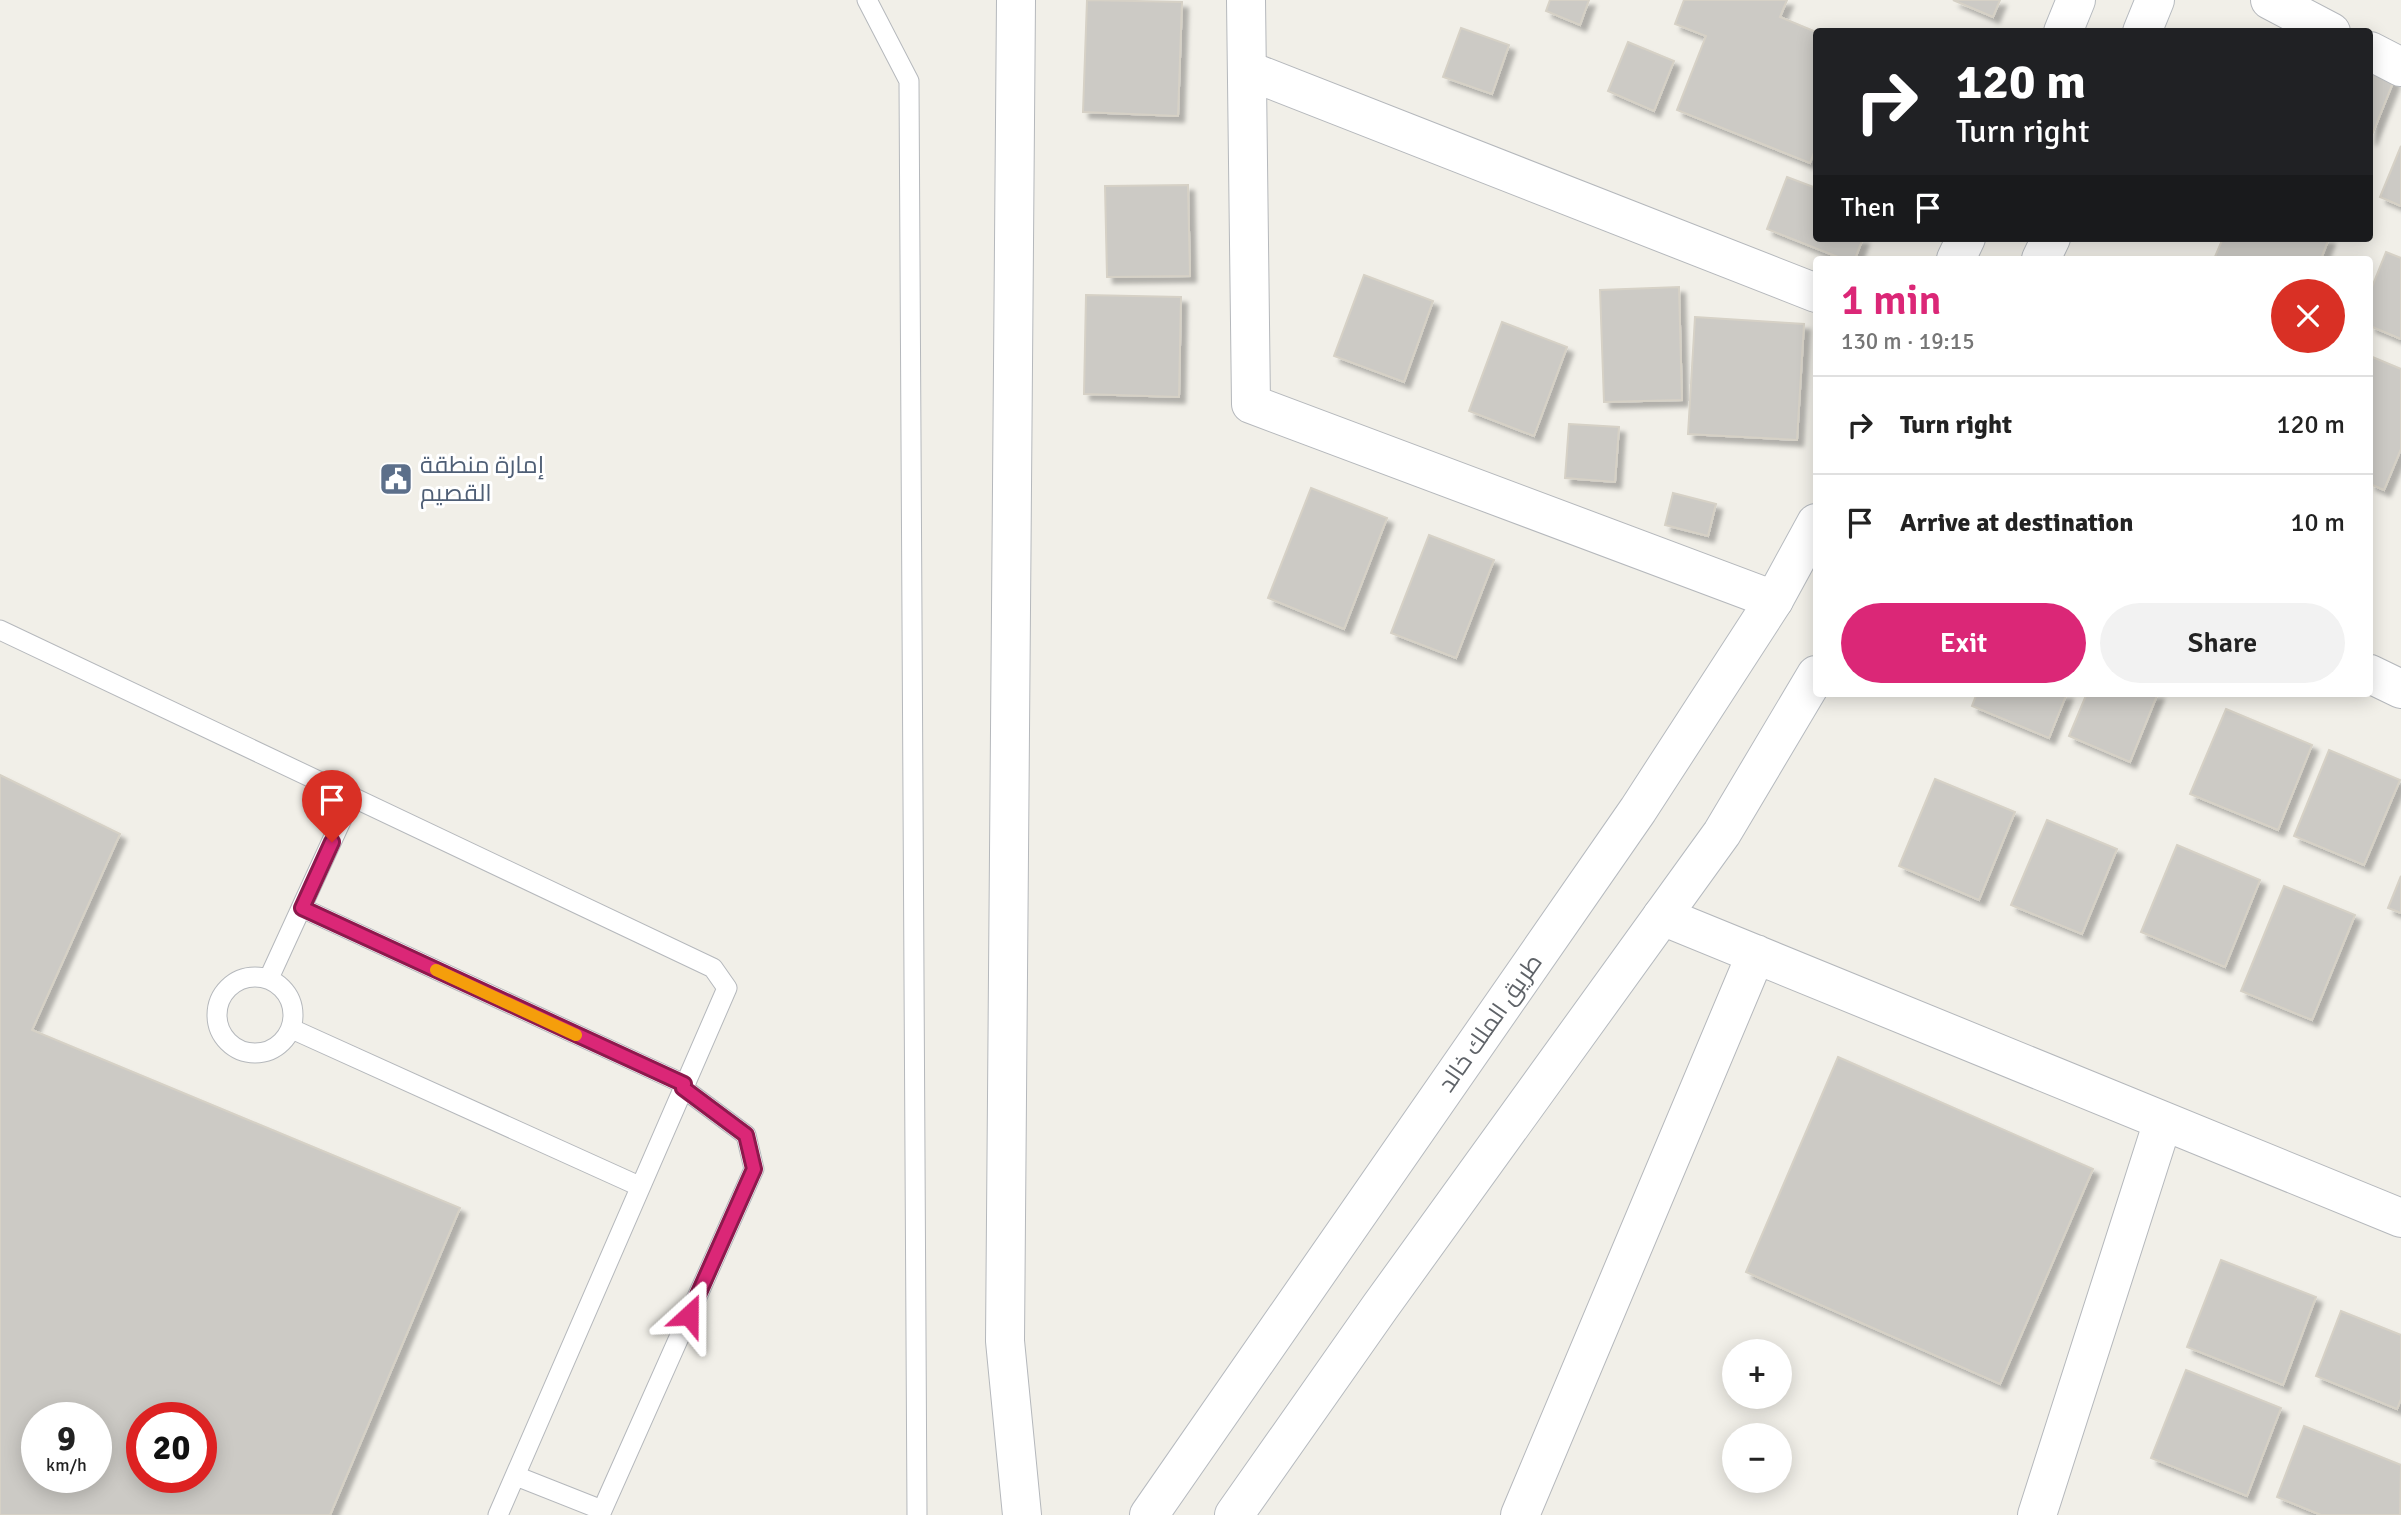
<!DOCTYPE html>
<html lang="en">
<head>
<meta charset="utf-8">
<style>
  :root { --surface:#fff; --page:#f2f2f2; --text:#222; --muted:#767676; --line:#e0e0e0; --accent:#db2777 }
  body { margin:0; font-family:Signika,Cairo,sans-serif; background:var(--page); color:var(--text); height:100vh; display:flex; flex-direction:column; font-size:26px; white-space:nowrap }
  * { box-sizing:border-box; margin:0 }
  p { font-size:23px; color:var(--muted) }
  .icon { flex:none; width:38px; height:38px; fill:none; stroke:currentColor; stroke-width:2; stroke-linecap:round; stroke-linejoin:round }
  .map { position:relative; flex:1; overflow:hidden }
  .details { position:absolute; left:1813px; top:256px; width:560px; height:441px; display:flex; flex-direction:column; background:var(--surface); border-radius:7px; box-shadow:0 4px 18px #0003 }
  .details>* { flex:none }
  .hud { position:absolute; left:1813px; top:28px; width:560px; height:214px; border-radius:7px; box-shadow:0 4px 18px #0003; background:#202124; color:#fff; overflow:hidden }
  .tools { position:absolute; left:1722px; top:1339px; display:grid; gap:14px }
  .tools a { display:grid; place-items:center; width:70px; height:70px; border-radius:50%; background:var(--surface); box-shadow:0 4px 18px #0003; font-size:35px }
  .speed { position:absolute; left:21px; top:1402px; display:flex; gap:14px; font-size:35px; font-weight:700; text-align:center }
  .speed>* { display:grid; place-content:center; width:91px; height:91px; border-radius:50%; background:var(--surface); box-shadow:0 4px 18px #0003; line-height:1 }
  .speed small { font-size:18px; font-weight:400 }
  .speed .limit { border:10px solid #d22; background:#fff; color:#111 }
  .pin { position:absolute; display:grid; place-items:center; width:60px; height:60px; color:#fff; margin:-72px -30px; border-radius:50% 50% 50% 0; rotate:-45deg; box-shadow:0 0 7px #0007 }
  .pin .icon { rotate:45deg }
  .me { position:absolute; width:77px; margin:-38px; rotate:24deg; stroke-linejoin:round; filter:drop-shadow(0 0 5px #0008) }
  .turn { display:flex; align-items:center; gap:24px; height:147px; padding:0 28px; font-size:32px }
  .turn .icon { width:91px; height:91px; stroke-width:2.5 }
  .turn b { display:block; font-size:49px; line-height:60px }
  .then { display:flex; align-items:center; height:66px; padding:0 28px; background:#0003; gap:14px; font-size:26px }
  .round { display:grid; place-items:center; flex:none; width:74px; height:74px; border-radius:37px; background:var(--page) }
  .headline { display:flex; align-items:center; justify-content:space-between; height:119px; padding:0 28px }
  h1 { font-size:42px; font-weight:600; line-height:52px; color:var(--accent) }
  .cta { display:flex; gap:14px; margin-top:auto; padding:14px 28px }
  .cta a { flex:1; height:80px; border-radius:42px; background:var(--accent); color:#fff; font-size:28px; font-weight:600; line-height:80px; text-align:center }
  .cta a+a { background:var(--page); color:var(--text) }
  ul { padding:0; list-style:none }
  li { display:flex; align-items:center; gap:21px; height:98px; padding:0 28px; border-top:2px solid var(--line) }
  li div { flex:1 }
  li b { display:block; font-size:26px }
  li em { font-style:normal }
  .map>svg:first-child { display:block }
  .building { fill:#cccac5; stroke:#d6d1c6; stroke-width:2; fill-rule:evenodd; filter:url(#shadow) }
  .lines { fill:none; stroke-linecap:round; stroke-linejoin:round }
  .service-casing { stroke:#b5b8bc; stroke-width:21 }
  .minor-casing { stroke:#b5b8bc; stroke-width:40 }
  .secondary-casing { stroke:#b6babf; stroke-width:40 }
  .service { stroke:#fff; stroke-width:19 }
  .minor { stroke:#fff; stroke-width:38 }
  .secondary { stroke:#fff; stroke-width:38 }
  .route-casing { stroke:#8e194d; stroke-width:18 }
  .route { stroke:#db2777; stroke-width:12 }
  .slow { stroke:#f59e0b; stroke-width:12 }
  .labels { text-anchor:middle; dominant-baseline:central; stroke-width:6; stroke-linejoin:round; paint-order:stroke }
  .service-label { font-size:24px; fill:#4e5e75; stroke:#fff; text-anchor:start }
  .street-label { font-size:24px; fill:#5f6368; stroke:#fff }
</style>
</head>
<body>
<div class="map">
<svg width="2401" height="1515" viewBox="0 0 2401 1515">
  <defs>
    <filter id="shadow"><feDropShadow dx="6" dy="6" stdDeviation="2" flood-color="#0004"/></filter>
  </defs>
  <rect width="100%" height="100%" fill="#f1efe8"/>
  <path class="building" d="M1087,0l95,2 -4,114 -95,-4z
    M1550,0h39l-9,25 -34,-14z
    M1684,0h103l-7,17 36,15v115l-6,16 -133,-53 29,-74 -31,-12z
    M1953,0h47l-7,17z
    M1461,28l48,17 -17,49 -49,-17z
    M1628,42l46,19 -20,50 -46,-20z
    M2370,69l24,11 -24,60z
    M2401,146v60l-21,-9z
    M1787,177l29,11v50h47l-8,21h-12l-76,-30z
    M1188,185l2,91 -83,1 -2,-91z
    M2223,238h106l-8,21h-107z
    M2386,252l15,6v81l-31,-13v-34z
    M1364,275l69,26 -29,81 -70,-26z
    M1679,287l3,113 -78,2 -4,-112z
    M1086,295l95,2 -2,100 -95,-3z
    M1695,317l109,7 -7,116 -109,-6z
    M1502,322l65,25 -33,89 -65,-25z
    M2370,356l31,13v80l-17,41 -14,-6z
    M1569,424l50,3 -4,55 -50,-4z
    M1311,488l76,30 -43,111 -76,-31z
    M1673,493l43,11 -8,32 -43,-11z
    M1429,535l65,25 -38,98 -65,-25z
    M1977,693h90l-18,45 -77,-32z
    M2087,693h71l-28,69 -61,-26z
    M2226,709l86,36 -34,85 -88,-36z
    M2329,750l71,30 -36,85 -70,-29z
    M0,775l120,59 -88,196 428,178 -130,307h-330zM37,1418h59v59h-59zM142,1418h59v59h-59z
    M1935,779l80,33 -36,88 -80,-34z
    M2047,820l70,29 -35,85 -71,-29z
    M2177,845l83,35 -35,87 -84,-35z
    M2401,876v37l-13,-5z
    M2284,886l71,29 -43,105 -71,-29z
    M1838,1057l255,112 -93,215 -254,-112z
    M2221,1260l95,37 -33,88 -96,-38z
    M2341,1311l60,24v64l-4,10 -81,-33z
    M2186,1370l95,38 -34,88 -96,-38z
    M2304,1426l97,39 -1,50h-79l-44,-18z"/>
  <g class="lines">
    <defs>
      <path id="service" d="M867,0l42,81 8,1434
        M0,630l713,338 14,20 -229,527
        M302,908l382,176
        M217 1015a38 38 0 1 1 76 0a38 38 0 1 1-76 0Z
        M269,978l83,-181
        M292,1029l347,157
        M516,1476l86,34
        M600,1515l154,-346 -8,-34 -63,-47"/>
      <path id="minor" d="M1016,0l-11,1341 17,174
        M1246,0l5,404 523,196
        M2270,0l61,32
        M2370,51l31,16
        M1247,70l569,223
        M2370,674l31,15
        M1662,916l739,302
        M1520,1515l236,-561
        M2037,1515l126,-394"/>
      <path id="secondary" d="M2063,32l13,-32
        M2142,32l13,-32
        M1956,259l10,-21
        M2041,259l10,-21
        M1149,1515l489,-705 136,-210 42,-77
        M1234,1515l146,-208 342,-474 94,-158"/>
    </defs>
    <use href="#service" class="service-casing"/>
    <use href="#minor" class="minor-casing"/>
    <use href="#secondary" class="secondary-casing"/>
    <use href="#service" class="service"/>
    <use href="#minor" class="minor"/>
    <use href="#secondary" class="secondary"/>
  </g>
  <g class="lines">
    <defs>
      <path id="route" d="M332,842l-30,66 382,176 -1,4 63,47 8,34 -65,146"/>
    </defs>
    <use href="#route" class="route-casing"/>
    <use href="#route" class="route"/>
    <path class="slow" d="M436,970l140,65"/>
  </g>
  <defs>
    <symbol id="civic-square" viewBox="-11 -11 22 22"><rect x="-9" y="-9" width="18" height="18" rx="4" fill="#5c6f8a" stroke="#fff"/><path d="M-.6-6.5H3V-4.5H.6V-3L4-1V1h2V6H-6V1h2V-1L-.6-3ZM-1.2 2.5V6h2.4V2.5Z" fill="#fff"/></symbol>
  </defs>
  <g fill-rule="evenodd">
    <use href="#civic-square" x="377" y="460" width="38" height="38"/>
  </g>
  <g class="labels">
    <g class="service-label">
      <text x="420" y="465">إمارة منطقة<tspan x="420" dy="28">القصيم</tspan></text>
    </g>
    <g class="street-label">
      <text transform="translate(1490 1023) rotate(-55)">طريق الملك خالد</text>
    </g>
  </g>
</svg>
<div class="tools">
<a>+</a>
<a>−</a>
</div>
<div class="speed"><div>9<small>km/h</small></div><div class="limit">20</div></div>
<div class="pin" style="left:332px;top:842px;background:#d93025"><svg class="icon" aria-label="arrive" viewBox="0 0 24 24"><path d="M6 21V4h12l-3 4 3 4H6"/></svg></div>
<svg class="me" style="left:689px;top:1315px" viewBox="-20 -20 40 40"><path d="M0-17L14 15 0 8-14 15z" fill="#db2777" stroke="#fff" stroke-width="4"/></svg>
<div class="hud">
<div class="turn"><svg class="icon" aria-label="right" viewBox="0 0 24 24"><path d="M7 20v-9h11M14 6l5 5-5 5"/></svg><div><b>120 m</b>Turn right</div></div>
<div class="then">Then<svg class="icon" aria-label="arrive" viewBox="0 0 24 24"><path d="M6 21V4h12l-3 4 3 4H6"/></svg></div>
</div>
<section class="details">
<div class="headline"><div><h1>1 min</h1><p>130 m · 19:15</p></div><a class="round" style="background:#d93025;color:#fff"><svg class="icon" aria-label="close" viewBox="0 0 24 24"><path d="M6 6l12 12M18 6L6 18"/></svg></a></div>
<ul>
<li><svg class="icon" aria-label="right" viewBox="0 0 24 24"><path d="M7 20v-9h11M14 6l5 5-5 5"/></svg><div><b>Turn right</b></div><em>120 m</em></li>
<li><svg class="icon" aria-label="arrive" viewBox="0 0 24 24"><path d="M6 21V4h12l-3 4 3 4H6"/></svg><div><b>Arrive at destination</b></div><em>10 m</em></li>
</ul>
<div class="cta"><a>Exit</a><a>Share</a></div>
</section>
</div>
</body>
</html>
